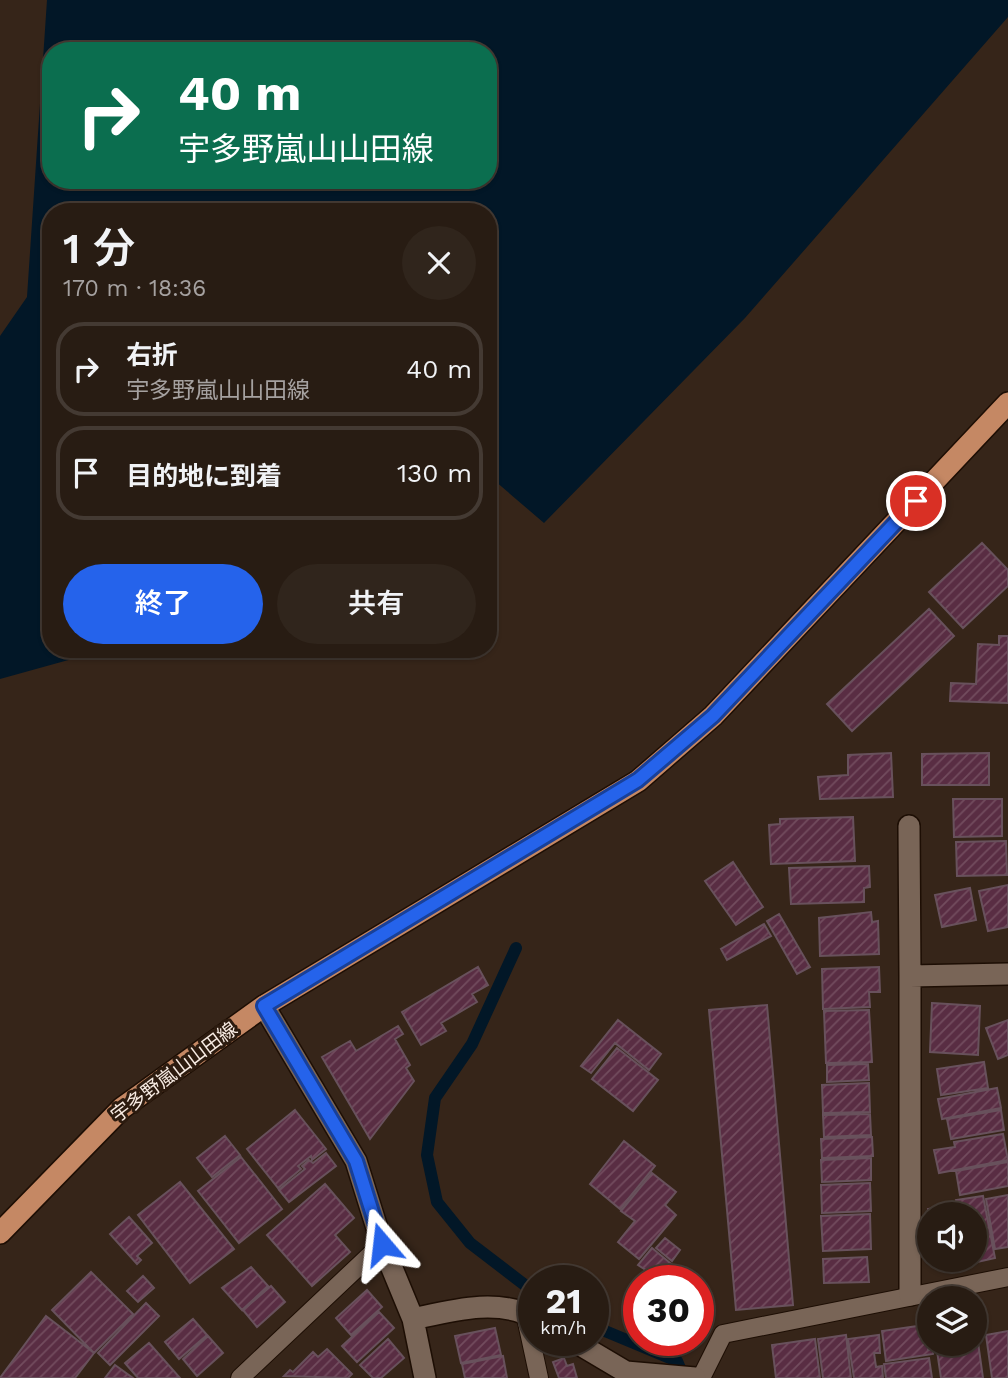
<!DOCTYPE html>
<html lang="ja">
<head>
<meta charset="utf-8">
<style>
  :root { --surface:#281c13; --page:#30251c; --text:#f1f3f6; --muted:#a5a1a0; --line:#443a33; --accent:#2563eb }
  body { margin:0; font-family:"Work Sans","Noto Sans JP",sans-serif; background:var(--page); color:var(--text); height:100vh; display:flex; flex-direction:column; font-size:26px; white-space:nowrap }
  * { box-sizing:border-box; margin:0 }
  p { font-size:23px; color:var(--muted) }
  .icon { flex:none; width:38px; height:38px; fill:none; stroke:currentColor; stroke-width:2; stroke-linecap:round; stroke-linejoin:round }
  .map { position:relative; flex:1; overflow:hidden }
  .drawer { position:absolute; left:42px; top:203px; width:455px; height:455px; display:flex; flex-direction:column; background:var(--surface); border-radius:28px; box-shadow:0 2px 5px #0004,0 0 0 2px var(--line) }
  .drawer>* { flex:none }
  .top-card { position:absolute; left:42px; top:42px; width:455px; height:147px; border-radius:28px; box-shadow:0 2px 5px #0004,0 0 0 2px var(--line); background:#0b6e4f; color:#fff; overflow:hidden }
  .buttons { position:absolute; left:917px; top:1202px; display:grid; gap:14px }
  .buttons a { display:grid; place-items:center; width:70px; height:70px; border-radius:50%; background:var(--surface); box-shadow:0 2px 5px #0004,0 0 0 2px var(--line); font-size:35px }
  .speed { position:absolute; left:518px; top:1265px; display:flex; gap:14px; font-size:35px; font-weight:700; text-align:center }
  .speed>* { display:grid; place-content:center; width:91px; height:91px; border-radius:50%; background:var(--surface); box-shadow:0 2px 5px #0004,0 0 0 2px var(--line); line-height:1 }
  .speed small { font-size:18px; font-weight:400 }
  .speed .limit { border:10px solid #d22; background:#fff; color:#111 }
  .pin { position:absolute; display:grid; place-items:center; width:60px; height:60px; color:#fff; margin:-30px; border:4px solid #fff; border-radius:50%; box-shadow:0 2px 7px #0007 }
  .me { position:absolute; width:77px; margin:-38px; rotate:343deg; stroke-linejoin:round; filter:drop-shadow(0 0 5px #0008) }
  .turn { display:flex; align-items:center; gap:24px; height:147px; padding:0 21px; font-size:32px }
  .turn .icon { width:91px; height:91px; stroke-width:2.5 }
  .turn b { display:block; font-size:49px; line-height:60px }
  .round { display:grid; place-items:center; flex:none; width:74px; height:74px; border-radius:37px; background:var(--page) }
  .overview { display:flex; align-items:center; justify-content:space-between; height:119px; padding:0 21px }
  h1 { font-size:42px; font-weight:600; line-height:52px }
  .primary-button { display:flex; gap:14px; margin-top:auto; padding:14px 21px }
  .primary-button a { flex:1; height:80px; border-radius:42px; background:var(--accent); color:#fff; font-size:28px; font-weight:600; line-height:80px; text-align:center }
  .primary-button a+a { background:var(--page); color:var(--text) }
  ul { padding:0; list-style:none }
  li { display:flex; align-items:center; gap:21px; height:94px; margin:0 14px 10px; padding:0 7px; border:4px solid var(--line); border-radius:28px }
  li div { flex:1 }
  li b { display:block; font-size:26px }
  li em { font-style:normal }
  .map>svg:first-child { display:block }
  .water { fill:#021727; fill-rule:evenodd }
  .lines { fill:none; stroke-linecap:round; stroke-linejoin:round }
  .stream { stroke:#021727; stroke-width:12 }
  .building { fill:url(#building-hatch); stroke:#68515c; stroke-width:2 }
  .lane-casing { stroke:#1d0e04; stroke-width:20 }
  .street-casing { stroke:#1d0e04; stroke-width:24 }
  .primary-casing { stroke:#1d0e04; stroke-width:24 }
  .lane { stroke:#796557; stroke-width:18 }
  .street { stroke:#796557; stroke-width:21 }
  .primary { stroke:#c58864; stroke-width:21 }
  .route-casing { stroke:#184099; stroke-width:18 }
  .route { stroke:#2563eb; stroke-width:12 }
  .labels { text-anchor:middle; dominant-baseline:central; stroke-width:6; stroke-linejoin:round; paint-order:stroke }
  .street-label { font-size:19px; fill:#f8ece4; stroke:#2c1b0f }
</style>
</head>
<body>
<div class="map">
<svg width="1008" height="1378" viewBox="0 0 1008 1378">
  <defs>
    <pattern id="building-hatch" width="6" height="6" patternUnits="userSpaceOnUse" patternTransform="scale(1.75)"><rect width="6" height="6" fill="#592d43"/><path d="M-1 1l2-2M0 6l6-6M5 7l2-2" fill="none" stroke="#724c5e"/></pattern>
  </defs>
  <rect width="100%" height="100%" fill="#362519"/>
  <path class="water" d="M47,0h961v17l-263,301 -201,205 -56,-48v-263h-437v437h57l-108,30v-343l27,-39zM51,51h437v129h-437z"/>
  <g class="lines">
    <path class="stream" d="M516,948l-44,96 -37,54 -8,57 10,47 33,41 64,49
      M593,1326l84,35 7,17"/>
  </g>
  <path class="building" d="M982,543l26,27v16l-45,42 -34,-36z
    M929,609l25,27 -102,95 -25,-27z
    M999,636h9v67l-58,-2 1,-18 25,1 2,-40 21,1z
    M891,753l2,44 -73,2 -2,-22 30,-2v-20z
    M989,753v32h-67v-31z
    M953,799h49v37l-48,1z
    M853,817l2,44 -84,3 -2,-39 11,-1v-5z
    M1006,841l1,34 -50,1 -1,-34z
    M733,862l30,45 -27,18 -31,-44z
    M869,866l1,21 -6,1v14l-73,2 -2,-36z
    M1008,885v42l-20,4 -9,-40z
    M970,888l6,32 -34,7 -7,-32z
    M871,912l1,10 6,-1 1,33 -59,2 -1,-38z
    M779,914l31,53 -13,7 -30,-53z
    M764,924l7,12 -44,24 -6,-11z
    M478,967l10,18 -16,9 5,8 -36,21 5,8 -25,14 -19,-33z
    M879,967l1,25h-11l1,15 -47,2 -1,-40z
    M932,1003l48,3 -2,49 -48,-3z
    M767,1005l26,300 -57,5 -27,-300z
    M869,1010l3,52 -46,1 -2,-52z
    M618,1020l43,34 -12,16 -34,-27 -24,30 -10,-7z
    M1008,1020v35l-10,4 -12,-31z
    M398,1026l5,8 -8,5 15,26 -4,3 8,13 -44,58 -48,-82 28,-16 6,10z
    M617,1048l41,32 -25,31 -41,-32z
    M984,1062l4,26 -47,7 -4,-26z
    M868,1064l1,16 -42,2v-17z
    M869,1083l1,29 -47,1 -1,-28z
    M997,1088l4,20 -59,11 -4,-20z
    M295,1110l31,39 -14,11 -1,-4 -13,10 3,3 -23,19 -31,-39z
    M1001,1110l3,20 -53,9 -4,-20z
    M870,1114l1,21 -47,2 -1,-22z
    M1003,1134l5,26 -69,13 -5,-23 21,-3 -1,-5z
    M225,1136l15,19 -28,22 -15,-19z
    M872,1137l1,19 -51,2 -1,-19z
    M624,1141l31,25 -35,43 -30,-25z
    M326,1153l10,13 -47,36 -10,-12 26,-21 -3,-3 7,-6 4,3z
    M241,1157l41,52 -43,34 -41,-52z
    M871,1158v22l-49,2 -1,-22z
    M1008,1162v24l-48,9 -4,-24z
    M652,1173l24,19 -11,13 11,10 -37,44 -21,-17 17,-21 -14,-10z
    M180,1182l54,67 -44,34 -52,-68z
    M870,1183l1,28 -49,2 -1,-28z
    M325,1184l29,34 -19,17 15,17 -38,34 -45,-51z
    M1008,1195v52l-13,2 -9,-50z
    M983,1196l12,62 -27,6 -1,-4h8v-46h-16l-3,-14z
    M955,1204l2,10h-28v3l-1,-8z
    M870,1214l1,35 -48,2 -2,-35z
    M129,1217l23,26 -15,13 4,4 -4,4 -27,-30z
    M665,1238l15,12 -8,11 -16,-13z
    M652,1248l23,19 -12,14 -25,-16z
    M867,1257l2,25 -45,1 -1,-24z
    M251,1267l17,19 -26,24 -20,-22z
    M91,1272l42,42 -39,39 -42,-43z
    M143,1276l11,12 -16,14 -11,-11z
    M271,1286l14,16 -28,25 -14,-17z
    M367,1290l15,17 -31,28 -15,-17z
    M146,1303l13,13 -49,49 -12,-12z
    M379,1312l15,16 -37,34 -15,-16z
    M46,1316l48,37 -19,25h-75z
    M193,1319l14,16 -28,24 -14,-17z
    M975,1321l8,57h-42l-5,-34h39z
    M925,1325v4h4l-1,21 5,-1v5l-47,7 -4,-30z
    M495,1328l6,27 -40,8 -6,-27z
    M1008,1331v47h-16l-6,-43z
    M846,1335l5,43h-28l-5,-39z
    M879,1335l1,18h-6l2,14 6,-1 1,12h-29l-6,-39z
    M208,1336l15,17 -26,23 -14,-17z
    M388,1339l16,19 -23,20h-8l-13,-13z
    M815,1339l5,39h-44l-4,-33z
    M149,1343l31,35h-42l-13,-15z
    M327,1349l25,25 -4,4 -64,-2 6,-6 3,2 20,-20 5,5z
    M503,1356l4,22h-42l-3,-14z
    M564,1358l3,8 6,-2 4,14h-18l-6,-16z
    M929,1358l3,20h-46l-2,-14z
    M115,1365l18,13h-28z"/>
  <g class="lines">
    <defs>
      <path id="lane" d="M525,1313l14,65
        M240,1378l142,-134
        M701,1378l22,-44 285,-57"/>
      <path id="street" d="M909,826l1,150
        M264,1006l92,155 26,83 31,75 12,59
        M910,1295v-319l98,-2
        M413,1319c37,-8 85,-22 121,-1
        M572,1340l54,32 69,6"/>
      <path id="primary" d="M0,1233l122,-125 142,-102 374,-225 75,-65 295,-313"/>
    </defs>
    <use href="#lane" class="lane-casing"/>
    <use href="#street" class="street-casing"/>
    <use href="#primary" class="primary-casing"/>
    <use href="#lane" class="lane"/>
    <use href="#street" class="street"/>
    <use href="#primary" class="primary"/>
  </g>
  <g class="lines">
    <defs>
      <path id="route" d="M382,1244l-26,-83 -92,-155 374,-226 75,-64 203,-215"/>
    </defs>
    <use href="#route" class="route-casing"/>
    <use href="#route" class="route"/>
  </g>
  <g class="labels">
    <g class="street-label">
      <text transform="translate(174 1072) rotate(-37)">宇多野嵐山山田線</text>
    </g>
  </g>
</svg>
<div class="buttons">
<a><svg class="icon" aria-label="sound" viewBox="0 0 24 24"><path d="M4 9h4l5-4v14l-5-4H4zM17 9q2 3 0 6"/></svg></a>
<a><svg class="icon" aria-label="layers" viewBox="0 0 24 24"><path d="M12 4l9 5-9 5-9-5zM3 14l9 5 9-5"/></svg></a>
</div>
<div class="speed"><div>21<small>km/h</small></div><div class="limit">30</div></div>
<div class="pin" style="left:916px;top:501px;background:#d93025"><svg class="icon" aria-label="arrive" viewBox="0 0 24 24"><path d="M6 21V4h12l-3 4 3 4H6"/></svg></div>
<svg class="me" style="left:382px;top:1244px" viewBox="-20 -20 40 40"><path d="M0-17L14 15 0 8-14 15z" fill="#2563eb" stroke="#fff" stroke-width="4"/></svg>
<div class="top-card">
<div class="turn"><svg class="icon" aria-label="right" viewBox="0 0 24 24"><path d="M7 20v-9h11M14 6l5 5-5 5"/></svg><div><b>40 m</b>宇多野嵐山山田線</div></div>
</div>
<section class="drawer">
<div class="overview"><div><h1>1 分</h1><p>170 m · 18:36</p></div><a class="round"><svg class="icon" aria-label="close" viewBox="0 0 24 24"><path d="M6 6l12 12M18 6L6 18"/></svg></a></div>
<ul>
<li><svg class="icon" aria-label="right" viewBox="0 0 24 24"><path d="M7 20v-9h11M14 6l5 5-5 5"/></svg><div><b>右折</b><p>宇多野嵐山山田線</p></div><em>40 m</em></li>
<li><svg class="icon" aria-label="arrive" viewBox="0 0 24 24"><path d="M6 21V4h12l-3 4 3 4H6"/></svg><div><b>目的地に到着</b></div><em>130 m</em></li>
</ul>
<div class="primary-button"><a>終了</a><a>共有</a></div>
</section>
</div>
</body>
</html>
